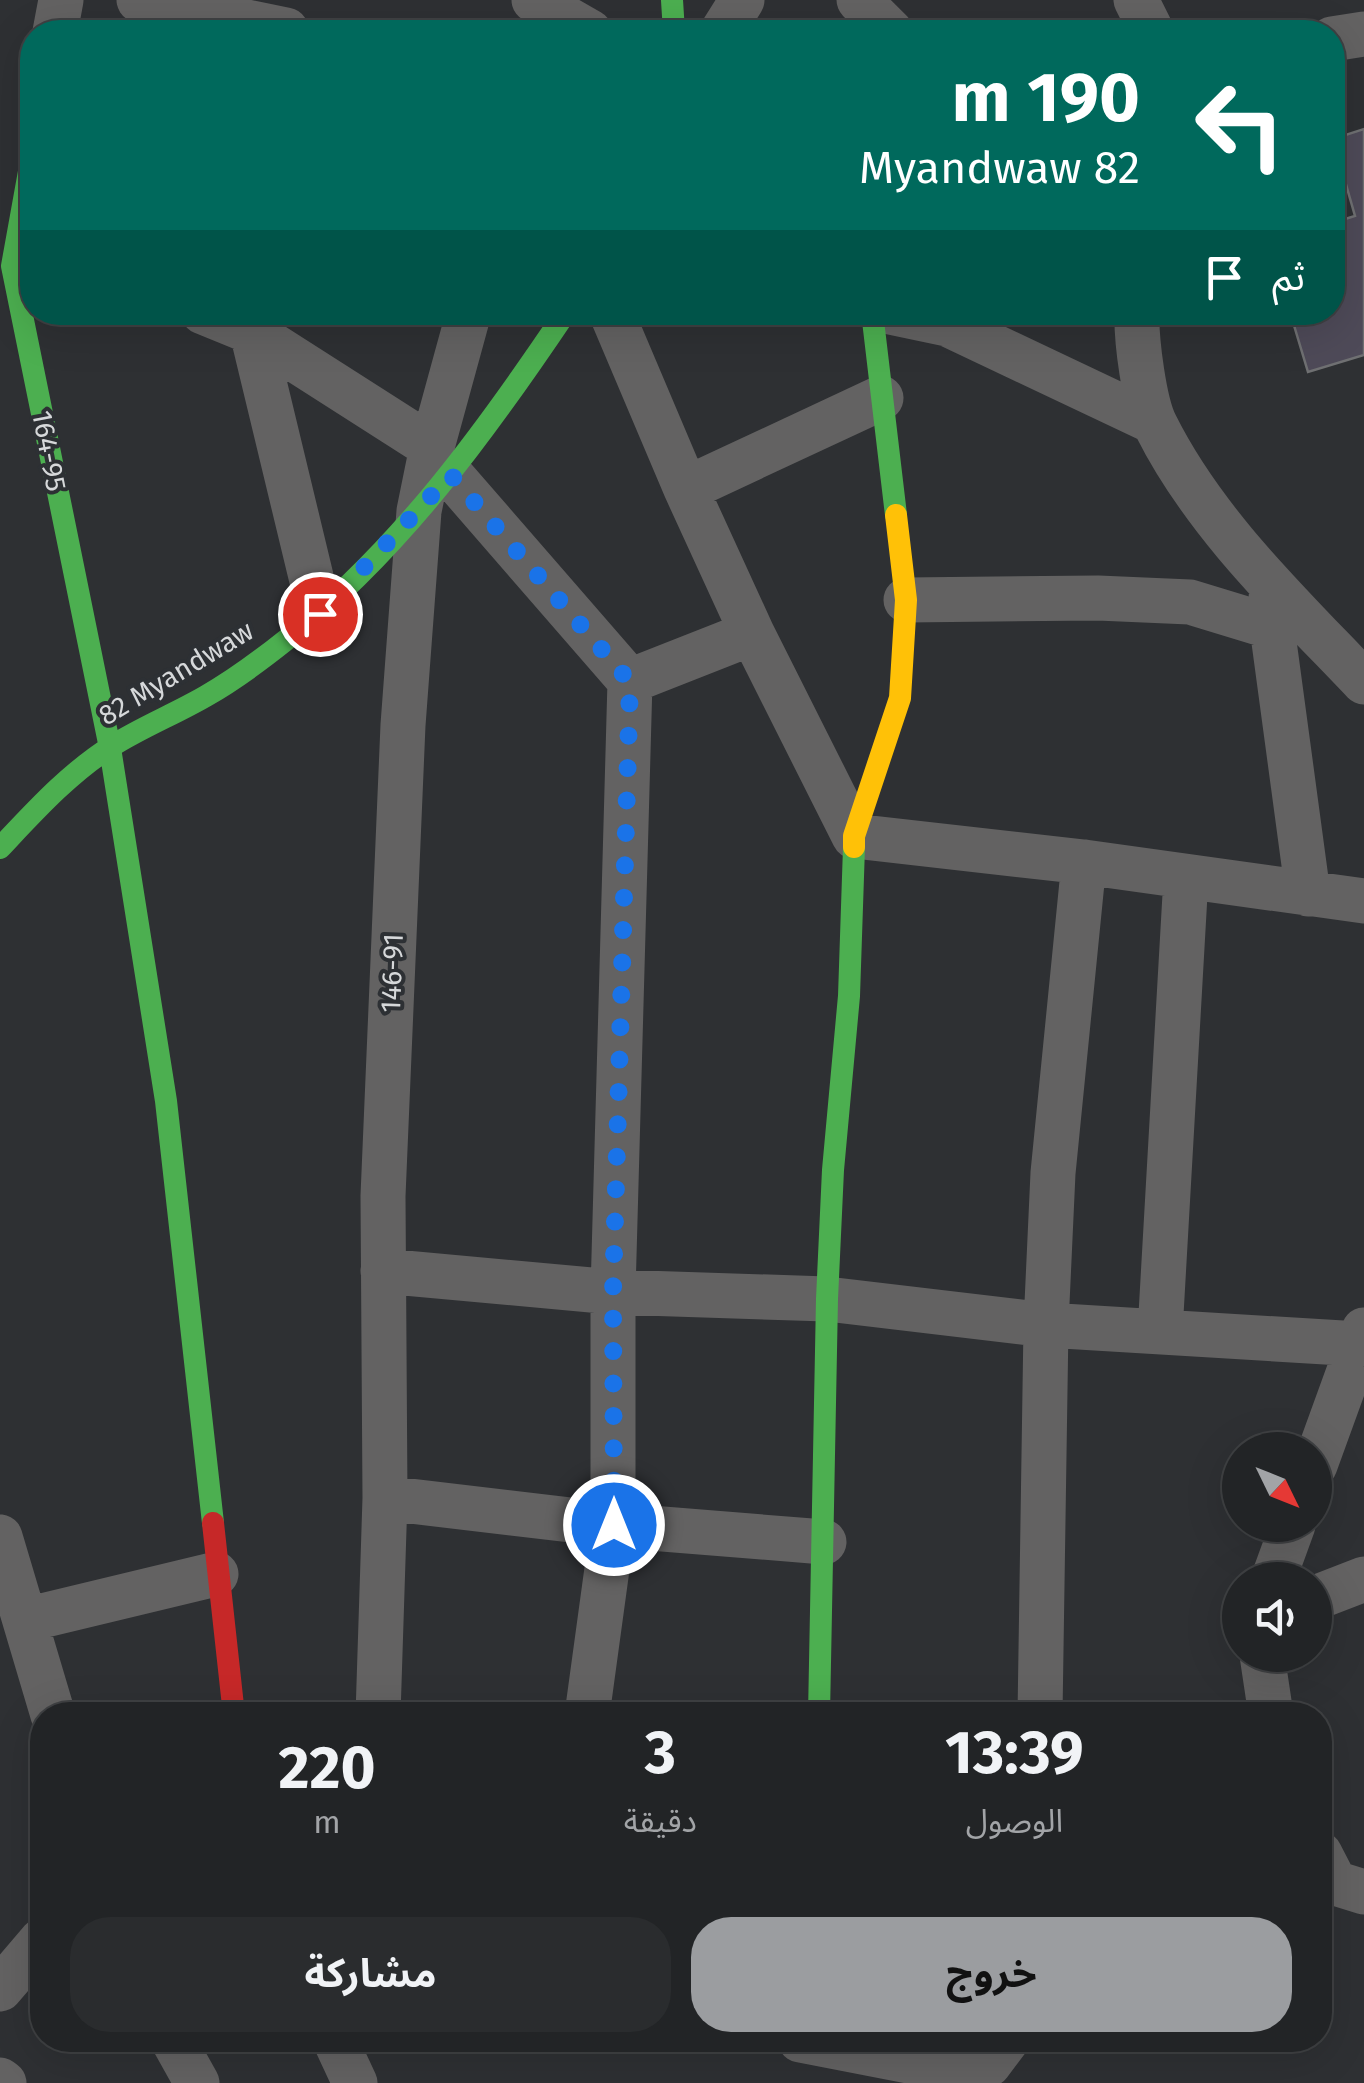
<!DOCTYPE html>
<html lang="ar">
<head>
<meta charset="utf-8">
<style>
  :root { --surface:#222426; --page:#2a2c2e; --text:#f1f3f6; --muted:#a2a4a7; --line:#3f4143; --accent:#9b9da0 }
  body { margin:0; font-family:"Fira Sans","Noto Sans Arabic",sans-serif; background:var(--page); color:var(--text); direction:rtl; height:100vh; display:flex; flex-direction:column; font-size:38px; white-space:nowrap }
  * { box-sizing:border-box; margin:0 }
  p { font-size:32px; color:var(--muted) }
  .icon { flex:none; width:55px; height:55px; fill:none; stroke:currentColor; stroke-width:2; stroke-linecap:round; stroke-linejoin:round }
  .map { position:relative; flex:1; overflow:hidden; direction:ltr }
  .panel { position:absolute; left:30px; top:1702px; width:1302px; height:350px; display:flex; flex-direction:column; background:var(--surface); border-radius:40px; box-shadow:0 10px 40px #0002,0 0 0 2px var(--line); direction:rtl }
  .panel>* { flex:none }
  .hud { position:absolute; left:20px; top:20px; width:1325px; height:305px; border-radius:40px; box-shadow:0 10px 40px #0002,0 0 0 2px var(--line); direction:rtl; background:#00695c; color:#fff; overflow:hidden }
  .needle { width:65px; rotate:133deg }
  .fabs { position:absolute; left:1222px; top:1432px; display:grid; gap:20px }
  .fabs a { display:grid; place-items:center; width:110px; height:110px; border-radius:50%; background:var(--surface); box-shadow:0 10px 40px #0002,0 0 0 2px var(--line); font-size:50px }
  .pin { position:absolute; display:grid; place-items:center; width:85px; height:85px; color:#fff; margin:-42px; border:5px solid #fff; border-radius:50%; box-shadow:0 2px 10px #0007 }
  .me { position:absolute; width:110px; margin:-55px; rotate:0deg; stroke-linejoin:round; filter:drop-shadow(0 0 8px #0008) }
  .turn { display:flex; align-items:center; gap:35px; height:210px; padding:0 40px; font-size:45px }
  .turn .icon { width:130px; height:130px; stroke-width:2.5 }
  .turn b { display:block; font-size:70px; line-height:85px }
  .then { display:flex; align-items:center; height:95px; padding:0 40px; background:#0003; gap:20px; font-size:38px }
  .eta { display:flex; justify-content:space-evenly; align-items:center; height:170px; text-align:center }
  .eta b { font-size:60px; font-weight:700; line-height:70px }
  .action { display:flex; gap:20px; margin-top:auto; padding:20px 40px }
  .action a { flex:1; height:115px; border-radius:40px; background:var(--accent); color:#111; font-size:40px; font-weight:700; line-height:115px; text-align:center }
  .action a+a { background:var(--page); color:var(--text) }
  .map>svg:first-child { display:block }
  .building { fill:#4e4a58; stroke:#6f7072; stroke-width:2.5 }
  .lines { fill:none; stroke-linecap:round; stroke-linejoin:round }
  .street { stroke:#636262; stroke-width:45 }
  .fast { stroke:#4caf50; stroke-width:22 }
  .slow { stroke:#ffc107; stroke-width:22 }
  .jam { stroke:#c62828; stroke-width:22 }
  .route { stroke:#1a73e8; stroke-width:18; stroke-dasharray:0 32.4 }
  .labels { text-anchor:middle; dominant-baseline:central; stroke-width:8; stroke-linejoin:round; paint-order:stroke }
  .street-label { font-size:28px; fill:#d6d8da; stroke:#2d3034 }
</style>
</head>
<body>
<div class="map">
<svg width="1364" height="2083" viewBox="0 0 1364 2083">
  <rect width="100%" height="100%" fill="#2e3033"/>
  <path class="building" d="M1364,129v226l-56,17 -18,-60h42v-89l23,-7 -22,-77z"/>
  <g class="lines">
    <path class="street" d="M139,0l147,30
      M534,0l56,32
      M859,0l32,32
      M1136,0l16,32
      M55,32l6,-32
      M722,32l20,-32
      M1332,39l32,-5
      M203,312l49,20 180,115
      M254,312l-2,20 68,282
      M611,312l75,177 66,144 102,203 230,26 280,39
      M890,312l57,12 207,98
      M1137,312c-1,27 7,91 19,114 49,98 133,177 208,256
      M451,475l179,206 -17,611v233l-26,190
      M686,489l195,-91
      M1271,598l1,29 36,267
      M906,600l192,-2 92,4 82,25
      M630,681l122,-48
      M383,1271l230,21 214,7 219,26 313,19
      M1160,1332l26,-455
      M1315,1465l49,-135
      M385,1498l228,27 211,17
      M0,1537l53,178
      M1273,1580l20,-55
      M1315,1598l49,-19
      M25,1620l191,-46
      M1262,1655l9,60
      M378,1715l7,-217 -2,-302 20,-471 16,-214 13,-64 37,-135
      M1040,1715l6,-390 7,-152 31,-311
      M1320,1854l15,29 29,9
      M0,1989l42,-49
      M173,2040l24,43
      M335,2040l20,43
      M800,2040l155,30 34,-6 18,-24
      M0,2080l4,3"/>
    <path class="fast" d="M672,0l2,32
      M32,155l-20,111 98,482 56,353 47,422
      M872,312l24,203
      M0,848c34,-36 69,-75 112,-102 30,-19 63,-32 94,-50 28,-16 55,-36 80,-56 114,-90 200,-209 280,-328
      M819,1715l8,-416 6,-129 16,-174 5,-149"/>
    <path class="slow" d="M854,847v-11l46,-138 6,-98 -10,-85"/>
    <path class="jam" d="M213,1523l21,192"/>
  </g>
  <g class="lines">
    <path class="route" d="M320,614l131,-139 179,207 -17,610 1,233"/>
  </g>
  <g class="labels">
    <g class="street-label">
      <text transform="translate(49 451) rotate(79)">164-95</text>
      <text transform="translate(176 673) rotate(-31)">82 Myandwaw</text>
      <text transform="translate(392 973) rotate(-88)">146-91</text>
    </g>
  </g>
</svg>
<div class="fabs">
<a><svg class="needle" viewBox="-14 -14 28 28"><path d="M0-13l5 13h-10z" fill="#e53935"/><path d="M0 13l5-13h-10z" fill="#a2a4a7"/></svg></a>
<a><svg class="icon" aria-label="sound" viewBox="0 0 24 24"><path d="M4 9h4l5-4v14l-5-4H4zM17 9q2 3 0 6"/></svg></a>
</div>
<div class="pin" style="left:320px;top:614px;background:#d93025"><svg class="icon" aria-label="arrive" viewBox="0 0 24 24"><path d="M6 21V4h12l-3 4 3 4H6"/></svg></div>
<svg class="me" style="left:614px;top:1525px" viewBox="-20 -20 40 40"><circle r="17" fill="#1a73e8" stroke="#fff" stroke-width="3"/><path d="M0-11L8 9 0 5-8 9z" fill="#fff"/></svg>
<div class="hud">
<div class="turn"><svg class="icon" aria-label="left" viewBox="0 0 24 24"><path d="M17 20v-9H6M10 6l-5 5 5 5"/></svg><div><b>190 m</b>82 Myandwaw</div></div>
<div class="then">ثم<svg class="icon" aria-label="arrive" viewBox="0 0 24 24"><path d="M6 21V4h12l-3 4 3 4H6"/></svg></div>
</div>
<section class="panel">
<div class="eta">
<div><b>13:39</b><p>الوصول</p></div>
<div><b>3</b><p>دقيقة</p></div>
<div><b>220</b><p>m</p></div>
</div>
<div class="action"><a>خروج</a><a>مشاركة</a></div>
</section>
</div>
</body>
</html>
